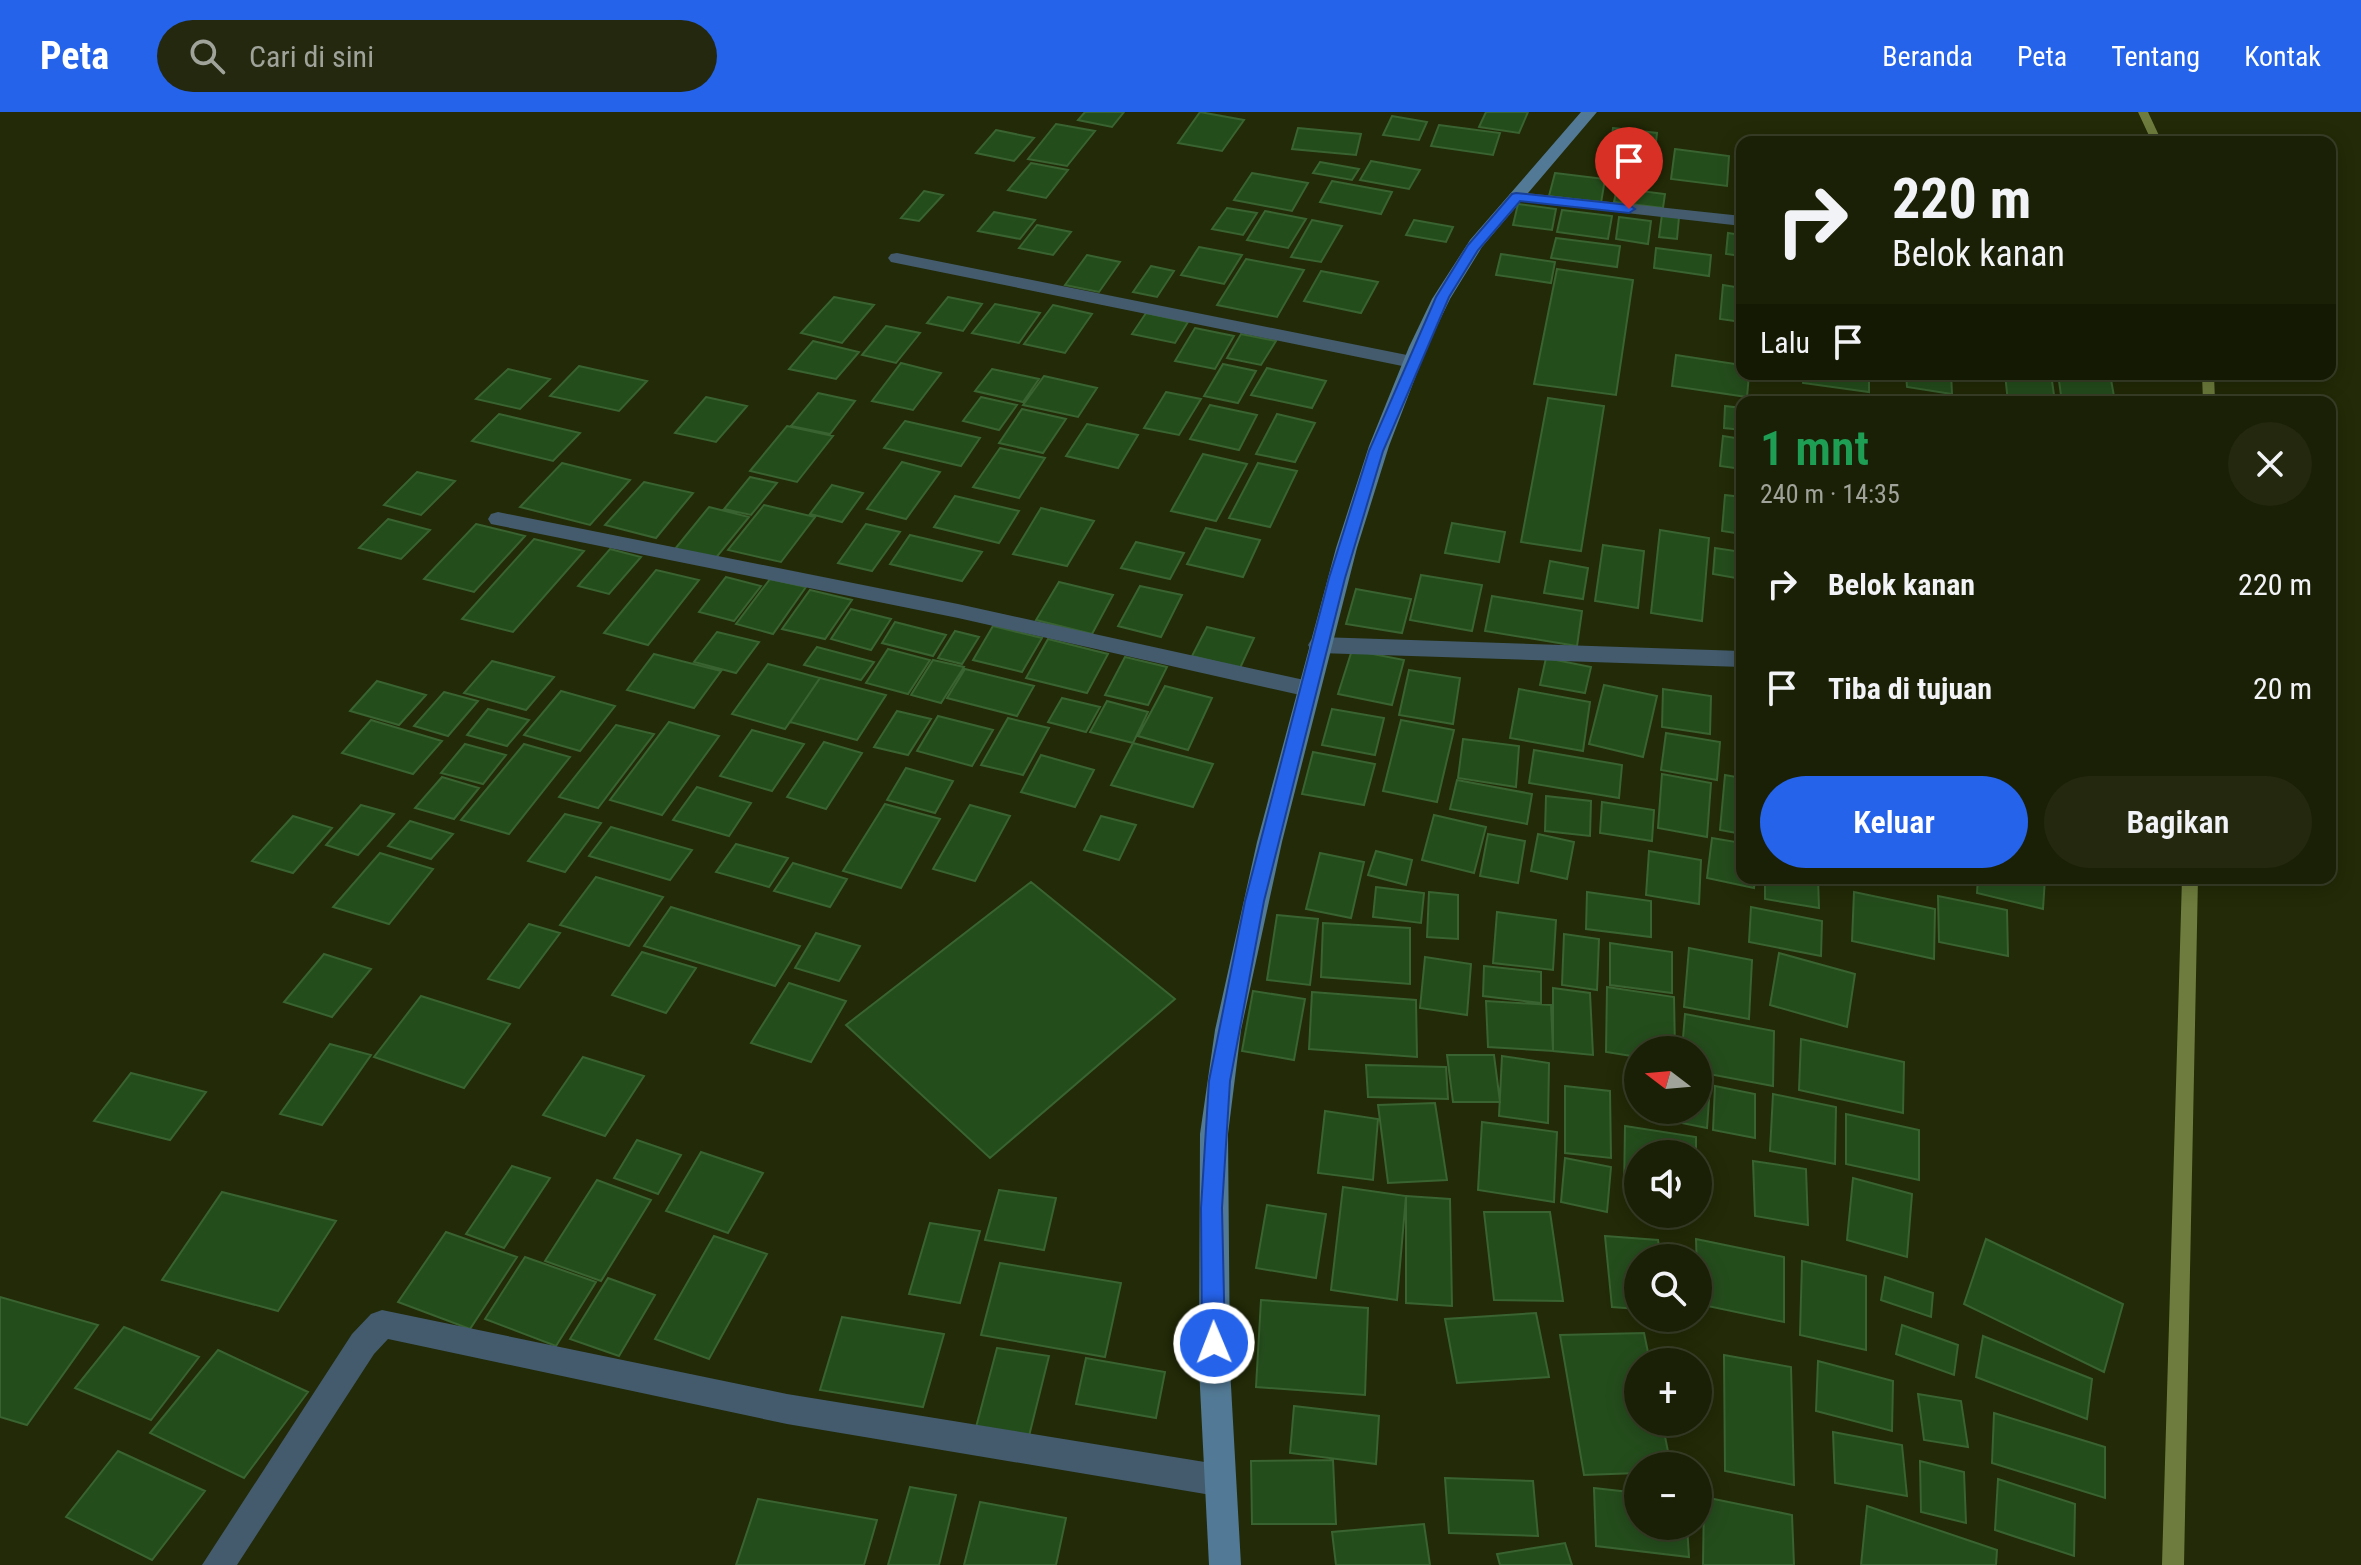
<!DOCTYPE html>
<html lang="id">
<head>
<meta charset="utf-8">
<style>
  :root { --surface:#1a2005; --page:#23280f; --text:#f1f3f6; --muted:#9fa39a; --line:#383e27; --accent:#2563eb }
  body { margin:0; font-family:"Roboto Condensed",sans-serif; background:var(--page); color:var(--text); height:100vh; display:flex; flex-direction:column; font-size:30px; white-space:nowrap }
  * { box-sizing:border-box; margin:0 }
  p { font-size:26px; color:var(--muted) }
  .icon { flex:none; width:44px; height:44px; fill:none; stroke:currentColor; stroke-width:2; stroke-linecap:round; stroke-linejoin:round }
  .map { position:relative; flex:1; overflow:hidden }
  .sheet { position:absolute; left:1736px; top:284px; width:600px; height:488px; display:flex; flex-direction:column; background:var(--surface); border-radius:16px; box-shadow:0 4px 20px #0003,0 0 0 2px var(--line) }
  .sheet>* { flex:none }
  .hud { position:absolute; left:1736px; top:24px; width:600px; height:244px; border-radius:16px; box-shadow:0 4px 20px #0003,0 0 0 2px var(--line); background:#1a2005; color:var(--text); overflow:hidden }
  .needle { width:52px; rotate:286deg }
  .tools { position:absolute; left:1624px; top:924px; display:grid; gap:16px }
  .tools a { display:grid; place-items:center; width:88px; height:88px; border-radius:50%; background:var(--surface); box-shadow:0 4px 20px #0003,0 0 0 2px var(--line); font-size:40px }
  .pin { position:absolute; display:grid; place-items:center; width:68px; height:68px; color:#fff; margin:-82px -34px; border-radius:50% 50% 50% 0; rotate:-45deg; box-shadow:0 0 8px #0007 }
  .pin .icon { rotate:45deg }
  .me { position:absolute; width:88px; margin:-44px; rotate:359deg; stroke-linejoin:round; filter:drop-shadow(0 0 6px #0008) }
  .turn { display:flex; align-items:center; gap:28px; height:168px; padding:0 24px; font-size:36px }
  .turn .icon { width:104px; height:104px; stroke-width:2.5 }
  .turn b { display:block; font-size:56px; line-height:68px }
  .then { display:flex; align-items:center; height:76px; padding:0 24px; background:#0003; gap:16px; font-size:30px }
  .round { display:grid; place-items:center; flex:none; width:84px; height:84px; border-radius:42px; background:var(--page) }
  .summary { display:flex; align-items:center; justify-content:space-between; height:136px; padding:0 24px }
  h1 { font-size:48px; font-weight:600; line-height:60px; color:#1e9e55 }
  .action { display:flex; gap:16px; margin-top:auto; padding:16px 24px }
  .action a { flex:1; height:92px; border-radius:48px; background:var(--accent); color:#fff; font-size:32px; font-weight:600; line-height:92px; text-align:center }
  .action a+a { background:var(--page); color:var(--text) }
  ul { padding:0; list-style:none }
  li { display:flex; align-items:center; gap:24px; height:104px; padding:0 24px }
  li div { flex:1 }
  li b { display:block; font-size:30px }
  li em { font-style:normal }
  header { display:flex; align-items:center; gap:48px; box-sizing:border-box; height:112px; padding:0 40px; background:var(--accent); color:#fff }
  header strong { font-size:38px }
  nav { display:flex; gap:44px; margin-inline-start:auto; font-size:28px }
  .search { width:560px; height:72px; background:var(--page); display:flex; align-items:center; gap:20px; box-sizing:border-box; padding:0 28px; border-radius:44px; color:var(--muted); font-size:30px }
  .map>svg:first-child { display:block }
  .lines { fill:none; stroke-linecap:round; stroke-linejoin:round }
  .stream { fill:#6e7d3d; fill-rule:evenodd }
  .building { fill:#244d1c; stroke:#396330; stroke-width:2 }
  .street { fill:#435b6d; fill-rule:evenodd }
  .secondary { fill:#527995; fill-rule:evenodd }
  .route { fill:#2563eb; stroke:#184099; stroke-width:2 }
</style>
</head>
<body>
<header>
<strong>Peta</strong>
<div class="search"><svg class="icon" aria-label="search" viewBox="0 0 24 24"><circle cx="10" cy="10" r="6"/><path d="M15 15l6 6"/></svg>Cari di sini</div>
<nav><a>Beranda</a><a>Peta</a><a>Tentang</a><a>Kontak</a></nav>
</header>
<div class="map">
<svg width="2361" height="1453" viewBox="0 0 2361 1453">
  <rect width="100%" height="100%" fill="#222a07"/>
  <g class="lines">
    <path class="stream" d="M2138,0h10l14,30h-10z
      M2202,262h12l1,28h-12z
      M2182,766h16l-14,687h-22z"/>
  </g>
  <path class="building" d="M1085,0h39l-12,15 -34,-7z
    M1200,0l44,8 -22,31 -44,-8z
    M1486,0h42l-9,21 -40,-6z
    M1392,4l35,6 -8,18 -36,-5z
    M1056,12l39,7 -28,35 -39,-7z
    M1439,13l61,8 -7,22 -62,-9z
    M1298,16l63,6 -5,21 -64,-6z
    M1613,16l44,5 -2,18 -44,-6z
    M996,18l38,8 -20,23 -38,-8z
    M1607,37l47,5 -3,25 -49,-6z
    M1675,37l54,7 -2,30 -56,-7z
    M1371,49l49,9 -11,19 -49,-9z
    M1320,50l39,7 -7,11 -39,-7z
    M1031,51l37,7 -22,28 -38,-8z
    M1252,61l56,10 -16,28 -58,-11z
    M1555,61l50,6 -4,24 -52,-7z
    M1332,69l60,11 -11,22 -61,-12z
    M1617,76l48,6 -2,14 -49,-6z
    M924,79l19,4 -24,26 -18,-3z
    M1518,92l38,5 -4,21 -39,-5z
    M1227,96l30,5 -14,22 -31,-6z
    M1562,98l50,6 -4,23 -51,-7z
    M1265,99l41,8 -18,29 -41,-8z
    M994,100l41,8 -15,19 -42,-8z
    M1662,102l17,3 -2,22 -18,-2z
    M1619,105l32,4 -3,23 -32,-5z
    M1312,108l30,6 -21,36 -30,-5z
    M1414,108l39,7 -7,15 -40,-7z
    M1037,113l34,7 -18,23 -34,-7z
    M1728,121l14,2v21l-16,-2z
    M1556,126l64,8 -3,21 -66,-9z
    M1199,135l43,8 -18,29 -43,-9z
    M1656,136l55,7 -2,21 -55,-8z
    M1501,142l54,8 -4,21 -55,-8z
    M1087,143l33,7 -21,30 -34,-7z
    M1246,147l58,11 -27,47 -60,-12z
    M1151,154l23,5 -17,26 -24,-5z
    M1557,157l76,11 -17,115 -82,-11z
    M1321,159l57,11 -17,31 -57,-12z
    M1723,173l19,3v34l-22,-3z
    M834,185l40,8 -32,38 -41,-10z
    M948,185l34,7 -19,27 -36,-8z
    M995,192l45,9 -21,30 -47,-10z
    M1053,193l39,9 -27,39 -41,-9z
    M1146,201l42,9 -13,21 -43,-9z
    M886,214l34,7 -24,30 -34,-8z
    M1195,216l39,8 -19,33 -40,-8z
    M1241,222l35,7 -15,24 -34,-7z
    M813,229l46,11 -23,27 -47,-10z
    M1676,243l66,10v9h7l-2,23 -75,-11z
    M901,251l40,10 -28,37 -41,-9z
    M1223,252l33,7 -18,32 -34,-7z
    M579,254l68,15 -28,30 -69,-15z
    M1267,256l59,13 -14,27 -61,-13z
    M508,257l42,10 -30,30 -44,-10z
    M992,257l47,10 -16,23 -48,-11z
    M1804,262l65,5v13l-66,-9z
    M1906,262h45l1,20 -45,-7z
    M2005,262h46l4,28h-47z
    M2058,262h52l5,28h-53z
    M1044,264l53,12 -19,29 -55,-12z
    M1166,280l35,7 -22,36 -35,-7z
    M818,281l37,8 -25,33 -39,-8z
    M1946,283l49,7h-49z
    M706,285l41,9 -31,36 -41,-9z
    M981,285l36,8 -18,25 -36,-9z
    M1548,286l56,8 -23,145 -60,-9z
    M1210,293l47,10 -18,35 -49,-11z
    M1725,294l17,2v22l-18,-2z
    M1022,297l44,10 -23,34 -44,-10z
    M499,302l81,19 -27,28 -81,-20z
    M1277,302l38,9 -20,39 -39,-8z
    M905,309l75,17 -19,28 -77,-18z
    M1087,312l51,11 -20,33 -52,-12z
    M787,314l46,10 -36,46 -47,-11z
    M1723,324l19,3v30l-22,-3z
    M1000,336l45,10 -26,40 -46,-11z
    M1203,342l44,10 -31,57 -45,-10z
    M902,350l38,10 -34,47 -39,-10z
    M562,351l68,17 -40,45 -70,-18z
    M1258,351l39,8 -27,56 -41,-9z
    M417,360l38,9 -34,34 -37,-10z
    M750,365l27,6 -26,32 -27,-6z
    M644,370l49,11 -37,45 -51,-13z
    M832,373l31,8 -21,29 -32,-8z
    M1725,383l17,2v37l-20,-3z
    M955,384l64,15 -20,32 -65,-16z
    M764,393l51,12 -34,45 -53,-12z
    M709,395l40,10 -34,42 -40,-10z
    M1041,396l53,13 -27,45 -54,-12z
    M388,407l42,11 -29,29 -42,-11z
    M1452,411l53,9 -6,30 -54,-9z
    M476,412l49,12 -51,56 -50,-13z
    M866,412l34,8 -28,39 -34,-8z
    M1206,416l54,12 -17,37 -56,-13z
    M1660,418l49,8 -7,83 -51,-8z
    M910,423l72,17 -20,29 -72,-17z
    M534,427l50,12 -71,81 -51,-13z
    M1136,430l48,11 -14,26 -49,-11z
    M1603,433l41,6 -6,57 -43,-7z
    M1715,436l27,4v27l-29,-5z
    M610,437l31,8 -32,37 -31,-8z
    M1550,449l38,7 -5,31 -39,-6z
    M656,458l43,10 -51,65 -44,-12z
    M1421,463l61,10 -10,46 -62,-11z
    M726,465l35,9 -27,35 -35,-9z
    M770,467l36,8 -33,47 -37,-10z
    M1059,470l54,13 -21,39 -56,-14z
    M1140,474l42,9 -21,42 -43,-11z
    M1356,477l55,10 -9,34 -56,-9z
    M810,478l42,10 -27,39 -43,-10z
    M1492,484l90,15 -5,35 -92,-15z
    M851,497l40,10 -20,31 -40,-11z
    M895,510l51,13 -13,21 -51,-13z
    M993,514l49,12 -20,34 -49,-12z
    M1207,515l47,11 -14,30 -48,-12z
    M955,519l24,6 -17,27 -24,-6z
    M717,520l42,10 -23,31 -42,-11z
    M1048,527l60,15 -21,39 -61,-15z
    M817,535l57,15 -13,18 -57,-15z
    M888,537l42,11 -22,34 -42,-11z
    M1352,538l52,10 -12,45 -54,-11z
    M654,542l67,17 -27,37 -67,-18z
    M1125,545l42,10 -19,38 -43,-10z
    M1546,546l45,9 -6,26 -45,-8z
    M933,548l31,7 -23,36 -30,-8z
    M492,549l62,16 -28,33 -62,-17z
    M768,552l52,14 -35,51 -53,-15z
    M965,557l69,17 -17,30 -70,-18z
    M1409,558l51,8 -7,46 -54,-9z
    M820,566l66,17 -29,45 -67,-18z
    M377,569l49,14 -27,30 -49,-14z
    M1604,573l53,11 -14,61 -54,-13z
    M1165,574l47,12 -24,52 -50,-14z
    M1519,577l71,13 -7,49 -73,-13z
    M1663,577l48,7 -1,38 -48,-7z
    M561,579l54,15 -35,45 -56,-16z
    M444,580l34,9 -30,35 -34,-10z
    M1062,586l38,9 -14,25 -38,-10z
    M1107,589l41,11 -15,31 -43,-11z
    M488,597l41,11 -22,26 -40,-11z
    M1332,597l52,9 -9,37 -53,-10z
    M897,599l34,8 -23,36 -34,-8z
    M938,604l55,14 -21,36 -55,-15z
    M1008,606l41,10 -26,47 -42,-10z
    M371,608l71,21 -29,33 -71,-21z
    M1401,608l53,10 -17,72 -54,-11z
    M669,610l50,14 -57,79 -52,-15z
    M616,613l38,9 -56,74 -39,-11z
    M752,618l52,14 -32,47 -52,-15z
    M1666,621l54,9 -3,38 -56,-10z
    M1463,627l56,7 -3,41 -58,-9z
    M824,630l38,11 -36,56 -39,-12z
    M1133,631l80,21 -20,43 -82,-22z
    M465,632l41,11 -23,29 -42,-11z
    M524,632l46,13 -61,77 -48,-14z
    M1534,638l88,15 -3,33 -90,-15z
    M1313,640l62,12 -11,41 -62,-11z
    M1041,643l53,15 -19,37 -54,-15z
    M906,656l47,13 -18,32 -48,-13z
    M1662,662l49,9 -4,54 -49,-9z
    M1725,663l17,3v56l-22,-4z
    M442,665l37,11 -25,31 -39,-11z
    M1457,668l75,14 -5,30 -77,-15z
    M697,675l54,16 -22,33 -56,-16z
    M1546,684l45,5 -1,35 -45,-5z
    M1602,690l52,8 -2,31 -52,-8z
    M885,692l55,15 -39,69 -58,-17z
    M361,693l33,9 -36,41 -32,-10z
    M970,693l40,11 -35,65 -42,-12z
    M565,702l36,9 -36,49 -37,-11z
    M1434,703l52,12 -12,46 -52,-13z
    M293,704l39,12 -39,45 -41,-12z
    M1101,704l35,9 -17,35 -35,-10z
    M410,709l43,13 -22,25 -43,-13z
    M611,715l81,23 -22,30 -81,-24z
    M1488,722l37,7 -7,42 -38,-7z
    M1538,722l36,8 -7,37 -36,-8z
    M1712,726l30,5v35h13l-1,10 -47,-10z
    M736,732l52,14 -19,29 -53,-15z
    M1376,739l36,9 -6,25 -38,-10z
    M1649,739l52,9 -2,44 -53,-9z
    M380,741l53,16 -44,55 -56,-17z
    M1320,741l44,9 -13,56 -45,-9z
    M793,751l54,16 -17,28 -56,-16z
    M596,765l67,20 -34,49 -69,-21z
    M1765,766h53l1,30 -54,-9z
    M1978,766h67l-2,31 -66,-16z
    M1031,770l144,117 -185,159 -144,-133z
    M1376,775l48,6 -3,30 -48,-6z
    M1429,780l29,3v44l-31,-2z
    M1587,780l64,9v36l-65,-8z
    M1854,780l81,17 -1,50 -82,-18z
    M1938,784l69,14 1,46 -69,-14z
    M671,795l129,39 -25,40 -131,-40z
    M1751,795l71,14 -1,35 -72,-14z
    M1497,800l59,8 -3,50 -60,-7z
    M1277,803l41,4 -8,66 -43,-5z
    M1323,811l87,5v56l-89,-7z
    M529,812l31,9 -41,55 -31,-9z
    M816,821l44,13 -21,35 -44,-13z
    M1564,822l35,5 -2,51 -35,-5z
    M1610,831l62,9v41l-62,-8z
    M1689,836l63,12 -3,59 -65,-12z
    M642,840l54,16 -30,45 -54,-18z
    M1779,841l76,21 -8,53 -77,-22z
    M324,842l47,15 -39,48 -48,-15z
    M1425,845l46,7 -4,51 -47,-7z
    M1484,854l57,6v31l-58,-7z
    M789,871l57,18 -35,61 -60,-19z
    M1607,875l67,10 1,53h-37v7l-32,-5z
    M1553,876l37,5 3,62 -40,-4z
    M1253,879l52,8 -11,61 -52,-9z
    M1312,880l104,8 1,57 -108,-8z
    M421,884l89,28 -46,64 -90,-31z
    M1486,889l65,4 2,46 -65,-4z
    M1685,902l89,17 -1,55 -75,-14v-22h-16z
    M1801,927l103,23 -1,51 -104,-23z
    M330,932l41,11 -49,70 -42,-11z
    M1447,943h47l6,47h-47z
    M1502,944l47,7 -1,60 -49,-7z
    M583,945l61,19 -39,60 -62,-21z
    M1366,953l80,2 2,32 -80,-2z
    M131,961l75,19 -36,48 -76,-19z
    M1698,971l12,3 -3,42 -50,-10 1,-8h40z
    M1565,974l45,5 1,67 -46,-5z
    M1715,974l40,8v44l-42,-8z
    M1773,982l63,13 -1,57 -65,-13z
    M1435,991l12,77 -59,3 -10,-78z
    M1325,999l53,8 -5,61 -55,-7z
    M1846,1002l73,16v50l-73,-16z
    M1482,1010l75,10 -3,70 -76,-12z
    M1625,1014l71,11v17h-58v40l-14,-2z
    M637,1028l44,15 -23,39 -44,-16z
    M701,1040l62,21 -35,60 -62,-22z
    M1565,1046l46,9 -4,45 -46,-10z
    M1753,1049l53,8 2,56 -53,-9z
    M512,1054l38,12 -46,70 -38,-14z
    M1853,1066l59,16 -5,63 -60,-17z
    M597,1068l54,20 -50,81 -56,-20z
    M1343,1075l63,9 -9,104 -66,-10z
    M999,1078l57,8 -12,52 -59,-10z
    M222,1080l114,29 -58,90 -116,-31z
    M1406,1084l44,3 2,107 -46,-3z
    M1267,1093l59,9 -10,64 -60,-10z
    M1484,1100h66l13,89 -69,-1z
    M930,1111l50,8 -20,72 -51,-9z
    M446,1120l71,25 -47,72 -72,-27z
    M714,1124l53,18 -58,105 -54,-20z
    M1605,1124l53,4 3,18h-23v51l-26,-2z
    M1696,1127l88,18v65l-86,-18z
    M1986,1127l137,65 -19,68 -140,-68z
    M525,1145l71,25 -40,64 -71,-27z
    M1802,1149l64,15v74l-66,-15z
    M1000,1151l121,20 -16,74 -124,-22z
    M1885,1165l48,16 -2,24 -50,-17z
    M608,1166l47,17 -36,61 -49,-17z
    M0,1185l98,28 -71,100 -27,-8z
    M1261,1188l107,8 -3,87 -109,-8z
    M1536,1201l13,64 -92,6 -12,-64z
    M842,1205l102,17 -21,73 -103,-17z
    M1902,1213l56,20 -4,30 -58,-21z
    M124,1215l75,30 -48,63 -76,-32z
    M1644,1221l6,29h-12v60h24l9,44h-33v7l-54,2 -24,-140z
    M1983,1224l109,43 -5,40 -111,-42z
    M997,1236l52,8 -21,84 -53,-9z
    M218,1238l90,42 -64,86 -94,-45z
    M1724,1243l67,12 3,118 -69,-14z
    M1086,1246l79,14 -9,46 -80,-14z
    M1818,1249l75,20 -1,50 -76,-20z
    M1918,1282l43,7 7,46 -44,-7z
    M1294,1294l85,10 -3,48 -86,-11z
    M1994,1301l111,34v51l-113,-35z
    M1833,1320l69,13 5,51 -72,-13z
    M118,1339l87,40 -53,69 -86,-43z
    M1333,1348l3,64h-84l-1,-63z
    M1920,1349l44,11 2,51 -45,-11z
    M1445,1366l88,3 5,55 -89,-3z
    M1998,1367l77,25 -1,52 -79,-26z
    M910,1375l46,8 -17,70h-51z
    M1594,1376l44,5v33h49l2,31 -93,-11z
    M1704,1385l88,18 2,50h-91z
    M758,1387l119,21 -13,45h-128z
    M980,1390l86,16 -10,47h-92z
    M1867,1394l130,44 -1,15h-135z
    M1424,1412l6,41h-94l-4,-33z
    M1565,1431l7,22h-72l-3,-11z"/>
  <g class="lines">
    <path class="street" d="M1516,80l226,24v10l-232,-26 -2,-3 2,-3z
      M897,141l515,103 9,6 -9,6 -521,-106 -3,-4 3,-4z
      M498,400l460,92 351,77 8,2 3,6 -3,6 -8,2 -351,-79 -467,-94 -3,-5 3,-5z
      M1319,525l423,14v16l-423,-14 -8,-3 -3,-5 3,-5z
      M382,1198l405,84 430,70 11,5 5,11 -5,11 -11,5 -430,-72 -399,-85 -14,15 -137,211h-35l150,-231 19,-20z"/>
    <path class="secondary" d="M1581,0h16l-115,135 -32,52 -23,48 -38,99 -32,102 -75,294 -41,188 -13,104 2,234 11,197h-32l-10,-197 1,-234 15,-104 42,-188 79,-294 33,-102 40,-99 23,-48 38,-59z"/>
  </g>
  <path class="route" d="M1516,81l113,12 6,4 -6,4 -109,-12 -42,49 -29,47 -66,154 -38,127 -81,323 -34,180 -8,127 3,135 -3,8 -8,3 -8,-3 -4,-8 -1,-135 8,-127 36,-180 84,-323 40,-127 67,-154 32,-52 44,-51z"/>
</svg>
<div class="tools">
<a><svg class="needle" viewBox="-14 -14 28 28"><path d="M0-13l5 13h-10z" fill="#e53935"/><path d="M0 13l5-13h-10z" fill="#9fa39a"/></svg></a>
<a><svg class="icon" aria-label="sound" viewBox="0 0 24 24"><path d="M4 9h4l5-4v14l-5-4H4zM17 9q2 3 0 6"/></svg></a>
<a><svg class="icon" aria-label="search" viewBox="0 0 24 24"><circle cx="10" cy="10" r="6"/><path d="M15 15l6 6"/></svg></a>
<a>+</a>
<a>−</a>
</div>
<div class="pin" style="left:1629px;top:97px;background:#d93025"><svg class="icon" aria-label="arrive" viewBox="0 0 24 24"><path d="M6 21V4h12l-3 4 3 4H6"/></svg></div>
<svg class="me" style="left:1214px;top:1231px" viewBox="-20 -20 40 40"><circle r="17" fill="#2563eb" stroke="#fff" stroke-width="3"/><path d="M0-11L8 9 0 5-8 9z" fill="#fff"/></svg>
<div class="hud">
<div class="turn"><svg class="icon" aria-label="right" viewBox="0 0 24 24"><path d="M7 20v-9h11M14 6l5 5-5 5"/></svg><div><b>220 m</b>Belok kanan</div></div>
<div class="then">Lalu<svg class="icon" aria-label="arrive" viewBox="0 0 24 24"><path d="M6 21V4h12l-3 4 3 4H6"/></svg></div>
</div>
<section class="sheet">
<div class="summary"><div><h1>1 mnt</h1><p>240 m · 14:35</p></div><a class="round"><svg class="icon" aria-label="close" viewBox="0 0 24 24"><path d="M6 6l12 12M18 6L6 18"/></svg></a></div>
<ul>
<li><svg class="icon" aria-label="right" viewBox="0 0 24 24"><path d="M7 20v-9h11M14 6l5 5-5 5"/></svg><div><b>Belok kanan</b></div><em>220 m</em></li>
<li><svg class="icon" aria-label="arrive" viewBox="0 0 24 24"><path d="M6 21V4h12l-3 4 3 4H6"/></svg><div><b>Tiba di tujuan</b></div><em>20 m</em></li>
</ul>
<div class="action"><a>Keluar</a><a>Bagikan</a></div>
</section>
</div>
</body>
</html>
